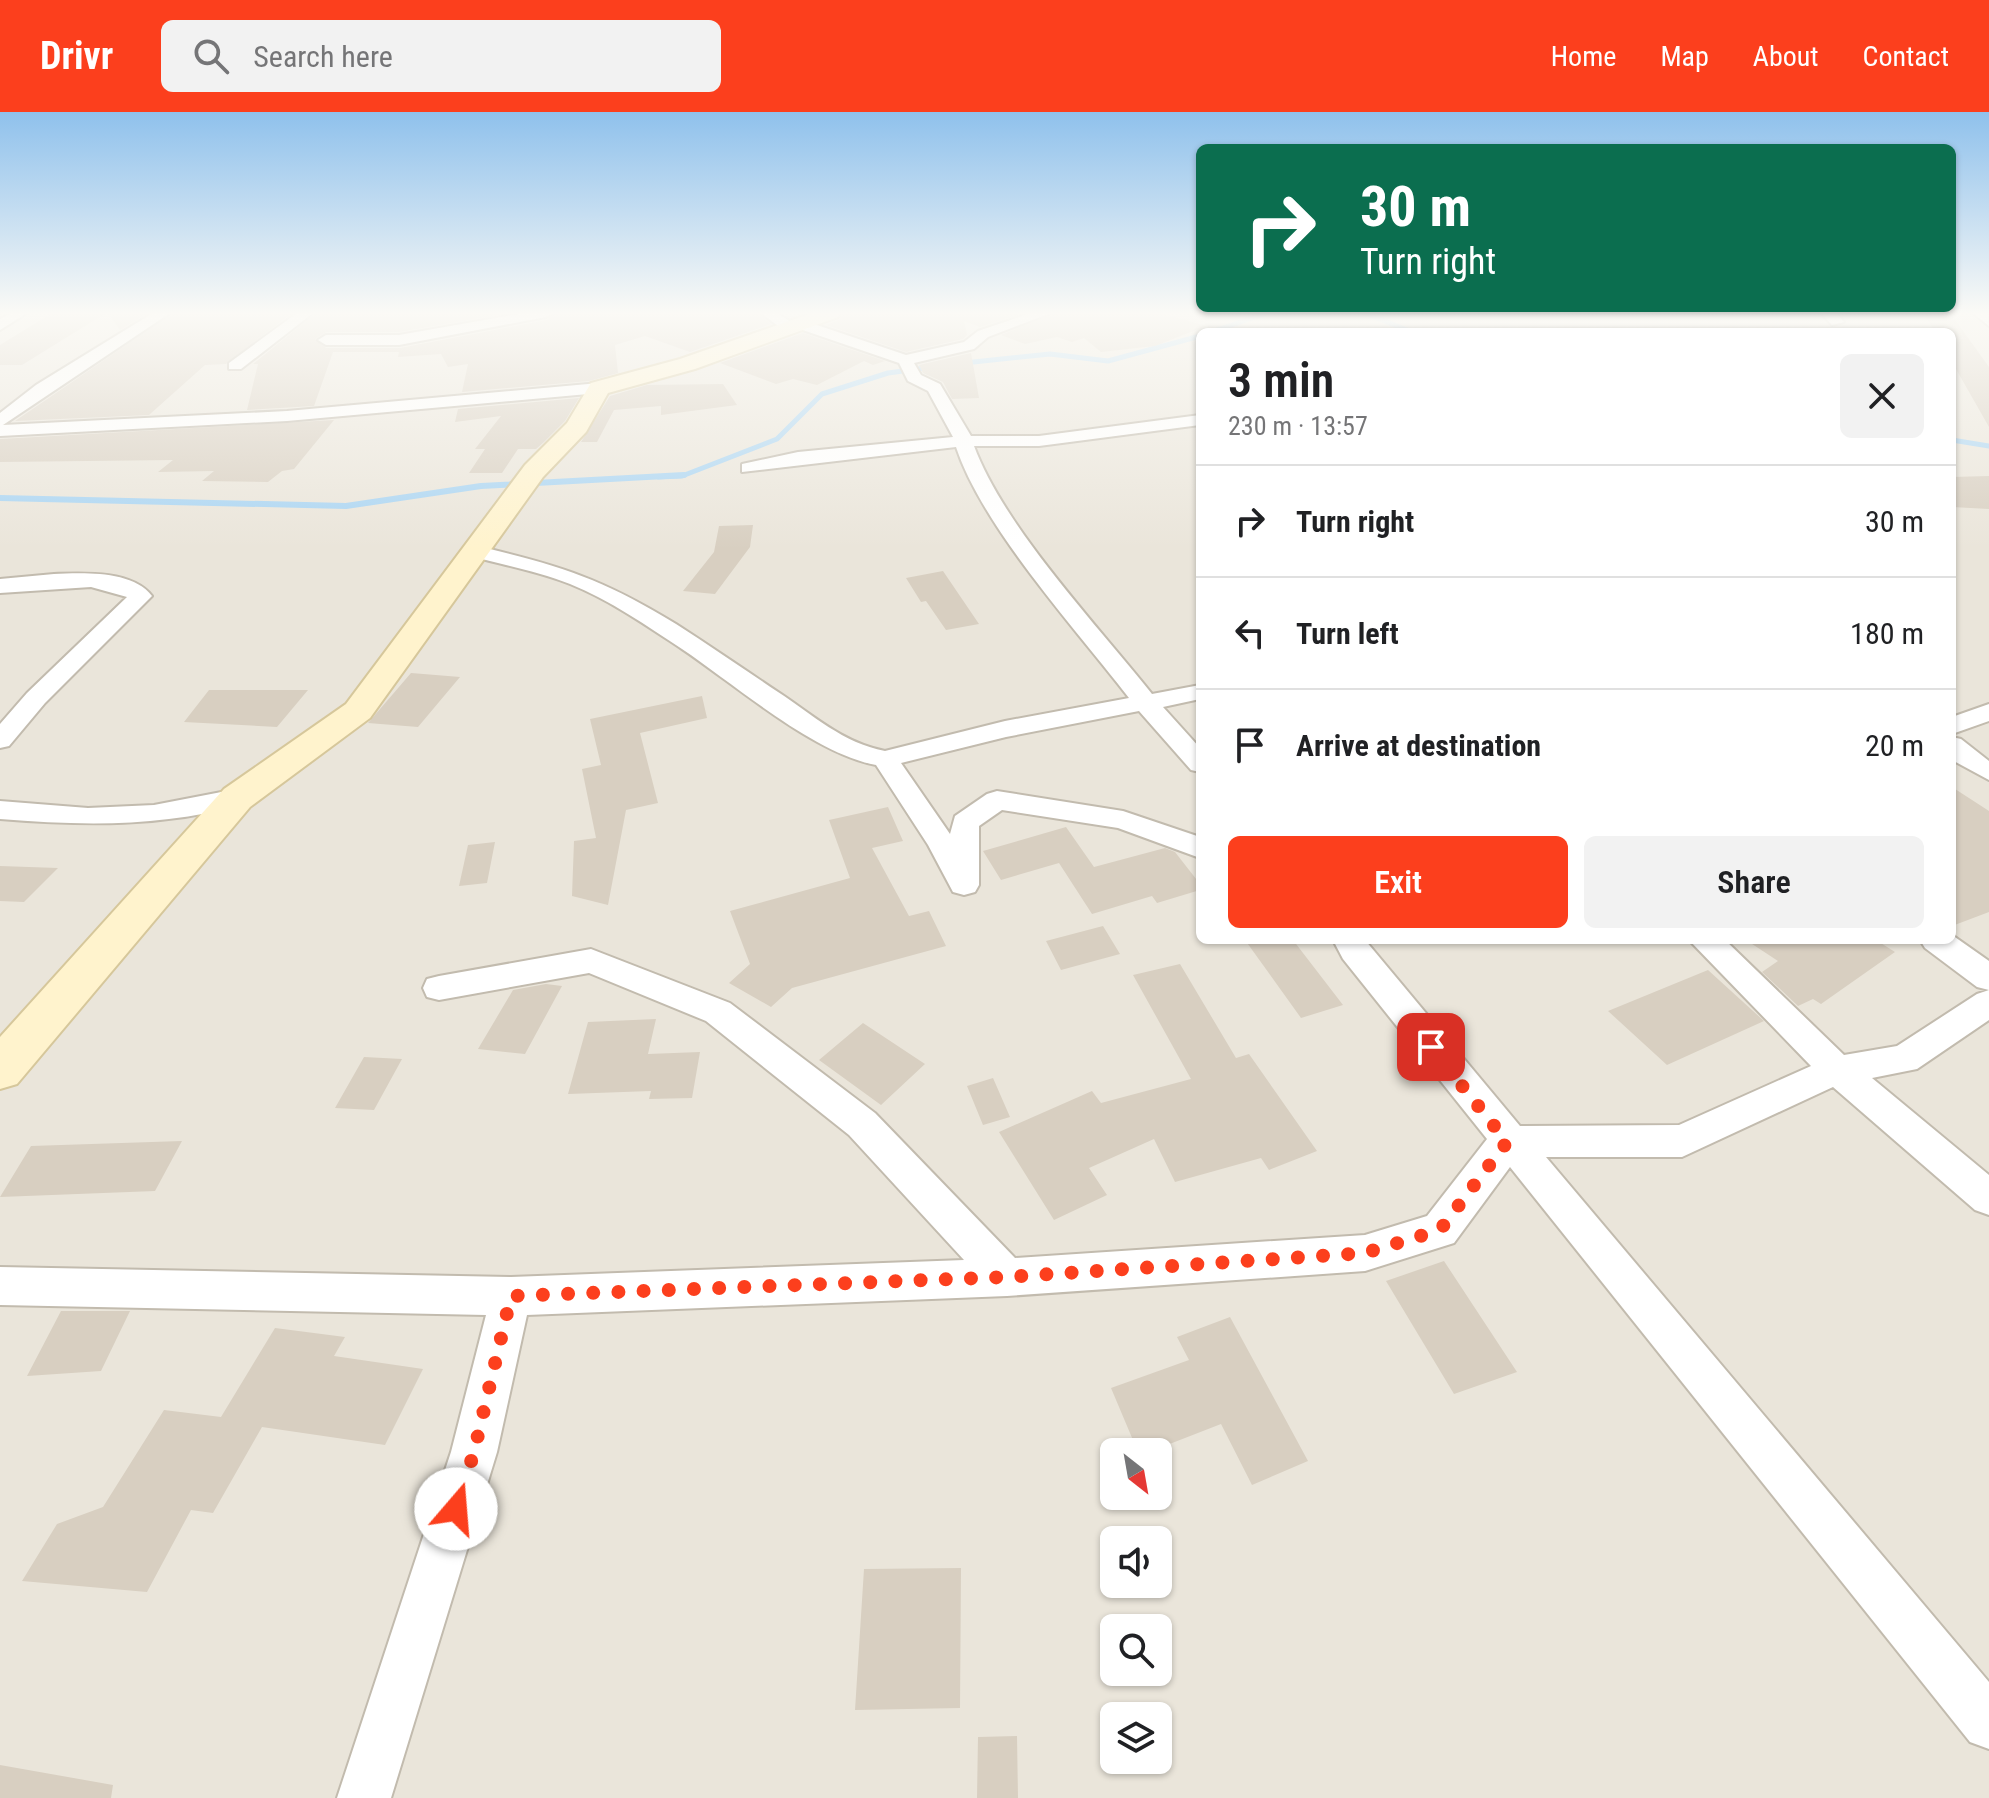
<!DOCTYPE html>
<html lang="en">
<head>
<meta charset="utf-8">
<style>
  :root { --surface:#fff; --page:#f2f2f2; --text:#202124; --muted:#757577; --line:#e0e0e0; --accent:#fc3f1d }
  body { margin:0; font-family:"Roboto Condensed",sans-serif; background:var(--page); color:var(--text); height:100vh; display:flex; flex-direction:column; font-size:30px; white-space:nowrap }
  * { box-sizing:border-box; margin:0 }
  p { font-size:26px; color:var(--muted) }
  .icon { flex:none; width:44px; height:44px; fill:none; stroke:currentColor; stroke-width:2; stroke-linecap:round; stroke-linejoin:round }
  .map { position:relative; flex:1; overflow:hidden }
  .drawer { position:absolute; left:1196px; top:216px; width:760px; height:616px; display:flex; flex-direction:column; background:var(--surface); border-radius:12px; box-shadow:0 2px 6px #0004 }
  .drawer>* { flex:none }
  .guide { position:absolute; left:1196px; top:32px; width:760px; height:168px; border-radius:12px; box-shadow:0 2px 6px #0004; background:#0b6e4f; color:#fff; overflow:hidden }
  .needle { width:52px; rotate:149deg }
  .controls { position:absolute; left:1100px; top:1326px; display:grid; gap:16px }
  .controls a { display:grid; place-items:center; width:72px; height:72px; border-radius:12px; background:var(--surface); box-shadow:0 2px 6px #0004; font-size:40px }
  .pin { position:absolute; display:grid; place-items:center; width:68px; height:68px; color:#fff; margin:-34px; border-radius:16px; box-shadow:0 4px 12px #0006 }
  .me { position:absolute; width:88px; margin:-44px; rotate:18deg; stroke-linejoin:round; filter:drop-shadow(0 0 6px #0008) }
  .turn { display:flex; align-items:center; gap:28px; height:168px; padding:0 32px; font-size:36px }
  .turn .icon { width:104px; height:104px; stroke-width:2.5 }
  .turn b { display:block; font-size:56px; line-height:68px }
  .round { display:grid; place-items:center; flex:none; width:84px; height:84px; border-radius:12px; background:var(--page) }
  .summary { display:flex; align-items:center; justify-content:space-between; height:136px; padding:0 32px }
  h1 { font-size:48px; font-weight:600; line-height:60px }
  .action { display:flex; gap:16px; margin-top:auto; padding:16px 32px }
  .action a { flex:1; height:92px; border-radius:12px; background:var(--accent); color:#fff; font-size:32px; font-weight:600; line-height:92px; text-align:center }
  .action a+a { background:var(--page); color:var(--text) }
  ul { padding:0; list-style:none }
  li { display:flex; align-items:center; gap:24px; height:112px; padding:0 32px; border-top:2px solid var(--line) }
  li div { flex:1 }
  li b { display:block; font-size:30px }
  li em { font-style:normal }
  header { display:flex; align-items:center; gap:48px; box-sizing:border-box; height:112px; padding:0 40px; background:var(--accent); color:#fff }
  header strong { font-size:38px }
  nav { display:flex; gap:44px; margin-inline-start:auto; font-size:28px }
  .search { width:560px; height:72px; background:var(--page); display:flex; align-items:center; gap:20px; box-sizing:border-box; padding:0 28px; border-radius:12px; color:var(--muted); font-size:30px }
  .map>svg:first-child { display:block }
  .residential { fill:#eae5da; fill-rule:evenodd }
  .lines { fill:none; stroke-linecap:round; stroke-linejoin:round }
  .stream-far1 { stroke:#a9d4f2; stroke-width:5 }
  .stream { stroke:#a9d4f2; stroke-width:6 }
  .building { fill:#d8cfc1 }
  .street-casing { stroke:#c2bbae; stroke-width:4 }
  .secondary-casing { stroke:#d6c79b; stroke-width:4 }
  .street { fill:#fff; fill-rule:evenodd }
  .secondary { fill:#fff3cd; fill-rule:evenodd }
  .route { stroke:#fc3f1d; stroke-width:14; stroke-dasharray:0 25.2 }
</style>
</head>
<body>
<header>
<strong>Drivr</strong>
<div class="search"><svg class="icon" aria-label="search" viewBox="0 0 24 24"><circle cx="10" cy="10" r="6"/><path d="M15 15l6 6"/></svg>Search here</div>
<nav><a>Home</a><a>Map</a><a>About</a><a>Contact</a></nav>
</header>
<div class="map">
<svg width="1989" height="1686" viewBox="0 0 1989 1686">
  <rect width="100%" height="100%" fill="#f6f3ec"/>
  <path class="residential" d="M0,201h1989v1485h-1989zM1200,220h752v608h-752zM1114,1340h44v44h-44zM1114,1428h44v44h-44zM1114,1516h44v44h-44zM1114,1604h44v44h-44z"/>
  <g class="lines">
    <path class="stream-far1" d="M1365,201l47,19
      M1211,220l56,-19
      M964,251l86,-9 58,7 92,-25
      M1952,328l37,6
      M658,365l24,-1 95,-37 45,-45 66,-21 45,-6"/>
    <path class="stream" d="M0,386l346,8 135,-20 203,-11"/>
  </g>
  <path class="building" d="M52,201h54l-84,52h-22v-20z
    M108,201h40l-28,17z
    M173,201h119l-66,51 -21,1 -56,50 -134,6z
    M316,201h193l-110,19h-73l-11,7 11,9h74l147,-28 9,-7h202l13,11 -81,28 -45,-16 -30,9 3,28 -29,8 -127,11 6,-28 -20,3 -7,-13 -43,3 1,-5h-66l-19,54 -67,4 11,-46h-5z
    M844,201h179l-43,14 -16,-6 3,14 -4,4 -57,13 -80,-27 13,-5z
    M1054,201h107l45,13 -51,20 -54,6 -17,-14 -12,4 -15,-5 -32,7 -24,-9z
    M1925,203l28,2 36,50v60l-37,-65v-30h-17z
    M803,221l82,28 -12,4 -9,-4 -47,24 -24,-6 -17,5 -56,-21z
    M971,241l8,45 -27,1 -9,-17 -20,-9 -4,-8z
    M723,272l14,21 -76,10v-9l-47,4 -17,32h-16l29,-46 37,-11z
    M579,286l-14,23 -21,21 -8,7h-18l-16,24h-33l16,-24h-10l26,-33 -46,6 3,-13z
    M334,308l-40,49 -12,2 -14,11 -66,-1 12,-10 -56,1 15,-12 -173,2v-23z
    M1989,364v33l-37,-2v-30z
    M753,413l-3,22 -35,47 -32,-3 31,-39 5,-26z
    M943,459l36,53 -33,6 -20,-29 -5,1 -15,-24z
    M411,561l49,4 -42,50 -50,-4z
    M209,578h99l-31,37 -93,-5z
    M702,584l5,22 -67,15 18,70 -32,7 -18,95 -36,-9 2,-55 22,-3 -14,-69 19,-4 -11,-46z
    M1952,675l37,24v101l-37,14z
    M888,695l15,34 -31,7 37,68 20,-5 17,35 -154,42 -21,19 -42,-24 21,-19 -20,-53 120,-33 -21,-58z
    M1066,715l28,40 71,-19 10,4 25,32v6l-43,13 -5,-7 -60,18 -33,-51 -58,17 -18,-29z
    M495,730l-8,41 -28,3 9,-41z
    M0,754l58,2 -34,34 -24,-1z
    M1103,814l17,28 -59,16 -15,-29z
    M1245,828h48l50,65 -42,13z
    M1746,828h130l19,12 -74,52 -8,-5 -15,7 -36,-34 16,-11z
    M1180,852l56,94 13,-4 68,97 -48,19 -8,-12 -86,24 -21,-43 -65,29 18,27 -53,25 -55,-88 93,-41 9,12 90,-24 -58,-104z
    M1708,858l56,51 -97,44 -59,-54z
    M546,872l16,2 -37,68 -47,-5 35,-59z
    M656,907l-8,35 52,-2 -8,46 -43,1 2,-8 -83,3 20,-72z
    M863,911l62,41 -44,41 -62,-45z
    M364,945l38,2 -28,51 -39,-2z
    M993,966l17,39 -27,8 -16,-39z
    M182,1029l-27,50 -155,6 31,-51z
    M1444,1149l73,111 -63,22 -68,-113z
    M61,1199h69l-29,60 -74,5z
    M1230,1205l78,144 -56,24 -31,-61 -72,28h-11l-27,-64 78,-28 -12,-23z
    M275,1216l70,9 -11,19 89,13 -38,76 -123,-18 -49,86 -22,-3 -44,82 -125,-11 35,-57 46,-17 61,-97 57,7z
    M961,1456l-1,140 -105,2 9,-141z
    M1017,1624l1,62h-41l1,-61z
    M0,1653l113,20 -2,13h-111z"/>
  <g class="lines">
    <defs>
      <path id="street" d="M11,201h16l-27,17v-11z
        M153,201h17l-167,112 284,-14 312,-28 8,5 -8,5 -312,28 -287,15v-23l36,-28z
        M297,201h16l-72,56h-12v-6z
        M524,201h29l-7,4 -147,28h-73l-8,-5 8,-5h73z
        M761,201h16l14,9 11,-2 104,35 58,-13 14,-11 53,-18h20l-63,24 -14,12 -60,14 7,12 19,9 31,52h68l161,-21v10l-161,21h-65c30,81 123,179 178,248l48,-9v14l-37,8 37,41v24l-9,-2 -52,-59 -133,26 -105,26 49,71 5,-18 32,-22 10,-3 126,20 77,26v21l-82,-30 -116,-18 -23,16v59l-4,7 -11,3 -11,-3 -25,-47 -52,-80c-63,-12 -139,-79 -194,-116 -35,-23 -72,-49 -112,-65 -32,-13 -67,-19 -100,-28l-4,-4 4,-4 7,-2c82,19 126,33 199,78 34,22 68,45 102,68 35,23 65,51 107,59l120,-30 124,-23c-53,-69 -146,-170 -173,-251l-214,25v-8l56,-12 155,-15 -25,-46 -20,-10 -9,-18 -105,-36 -12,2z
        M1821,201h15l8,9 -12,3z
        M1973,201h15l1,13z
        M54,462c29,-1 78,-4 98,22l-107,107 -36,43 -9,2v-24l27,-31 100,-96 -36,-10 -91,6v-14z
        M1989,592v17l-37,13v-17z
        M1952,625l9,2 28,22v19l-37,-20z
        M237,677l10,3 4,6 -4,6c-86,23 -160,22 -247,15v-18l88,7 66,-3z
        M1952,823l37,26v29l-12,-3 -52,-39 -5,-8h32z
        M1333,828h32l155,186 159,-1 132,-59 -122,-126h36l119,115 53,-9 80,-52 12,-4v30l-72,49 -45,9 117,97v40l-14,-5 -142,-123 -151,70h-136l443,525v67l-19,-7 -460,-575 -56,76 -89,28 -358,25 -480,19 -30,137 -106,346h-54l114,-346 35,-137 -486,-10v-38l511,10 453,-17 -115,-125 -143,-114 -117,-48 -150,27 -12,-3 -4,-9 4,-9 12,-3 152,-27 139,54 145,110 140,145 350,-23 62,-19 60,-77 -144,-180z"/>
      <path id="secondary" d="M812,201h29l-3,4 -143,52 -87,24 -22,39 -43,45 -173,241 -120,89 -233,277 -17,5v-52l224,-248 122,-85 179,-239 42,-42 24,-40 89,-24z"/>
    </defs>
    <use href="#street" class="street-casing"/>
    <use href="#secondary" class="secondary-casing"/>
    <use href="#street" class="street"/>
    <use href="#secondary" class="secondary"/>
  </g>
  <linearGradient id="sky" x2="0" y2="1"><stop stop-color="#8fc1ec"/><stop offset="0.46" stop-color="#fbfaf6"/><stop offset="1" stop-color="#fbfaf6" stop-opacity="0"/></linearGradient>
  <rect width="1989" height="437" fill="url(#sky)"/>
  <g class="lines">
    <path class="route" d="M456,1397l18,-57 37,-156 496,-19 358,-24 75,-23 67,-88 -76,-95"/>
  </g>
</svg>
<div class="controls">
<a><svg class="needle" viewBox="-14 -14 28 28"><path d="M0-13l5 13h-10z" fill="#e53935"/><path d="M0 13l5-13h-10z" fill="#757577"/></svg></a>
<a><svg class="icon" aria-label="sound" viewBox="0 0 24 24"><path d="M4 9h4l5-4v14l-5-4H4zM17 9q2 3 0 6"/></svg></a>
<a><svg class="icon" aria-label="search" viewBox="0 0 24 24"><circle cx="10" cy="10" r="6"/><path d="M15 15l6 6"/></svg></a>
<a><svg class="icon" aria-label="layers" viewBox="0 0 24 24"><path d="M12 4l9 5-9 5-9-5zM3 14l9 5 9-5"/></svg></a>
</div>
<div class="pin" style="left:1431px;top:935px;background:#d93025"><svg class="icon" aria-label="arrive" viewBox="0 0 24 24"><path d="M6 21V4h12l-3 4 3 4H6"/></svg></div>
<svg class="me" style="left:456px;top:1397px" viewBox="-20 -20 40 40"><circle r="19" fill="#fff"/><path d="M0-13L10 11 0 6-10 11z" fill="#fc3f1d"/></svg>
<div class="guide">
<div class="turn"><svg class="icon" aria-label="right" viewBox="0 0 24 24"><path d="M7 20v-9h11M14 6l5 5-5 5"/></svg><div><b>30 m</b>Turn right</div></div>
</div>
<section class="drawer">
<div class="summary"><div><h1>3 min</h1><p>230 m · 13:57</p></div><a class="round"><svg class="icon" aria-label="close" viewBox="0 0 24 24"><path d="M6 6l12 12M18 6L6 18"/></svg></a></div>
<ul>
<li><svg class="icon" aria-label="right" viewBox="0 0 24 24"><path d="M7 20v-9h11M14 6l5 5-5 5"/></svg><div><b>Turn right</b></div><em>30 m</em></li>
<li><svg class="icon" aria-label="left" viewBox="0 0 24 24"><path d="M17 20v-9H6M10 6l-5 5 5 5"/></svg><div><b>Turn left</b></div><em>180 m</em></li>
<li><svg class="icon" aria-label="arrive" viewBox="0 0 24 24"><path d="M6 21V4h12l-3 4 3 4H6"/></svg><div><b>Arrive at destination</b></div><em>20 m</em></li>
</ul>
<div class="action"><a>Exit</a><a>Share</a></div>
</section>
</div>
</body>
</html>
